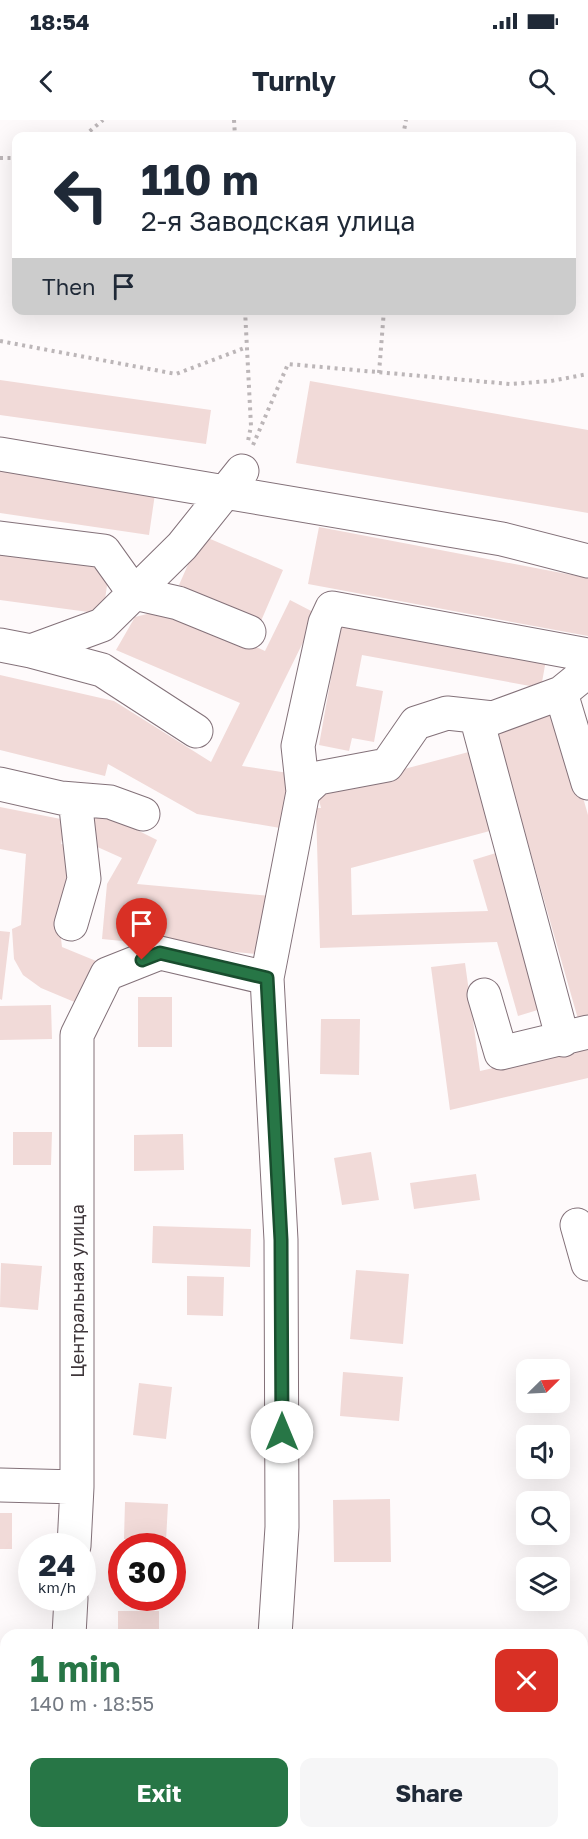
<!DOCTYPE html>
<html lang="en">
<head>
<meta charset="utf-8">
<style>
  :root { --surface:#fff; --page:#f6f6f7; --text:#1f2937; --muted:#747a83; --accent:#277646 }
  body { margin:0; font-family:"Golos Text",sans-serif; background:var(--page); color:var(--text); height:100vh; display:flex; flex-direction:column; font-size:22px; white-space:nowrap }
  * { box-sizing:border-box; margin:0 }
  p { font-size:20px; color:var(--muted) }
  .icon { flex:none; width:33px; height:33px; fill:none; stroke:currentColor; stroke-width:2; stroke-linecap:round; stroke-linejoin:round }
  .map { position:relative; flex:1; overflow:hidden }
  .sheet { position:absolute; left:0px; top:1509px; width:588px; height:210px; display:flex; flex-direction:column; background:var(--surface); border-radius:18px 18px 0 0; box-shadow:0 6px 24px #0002 }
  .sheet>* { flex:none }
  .hud { position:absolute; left:12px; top:12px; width:564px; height:183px; border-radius:12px; box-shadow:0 6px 24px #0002; background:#fff; color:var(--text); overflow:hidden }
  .needle { width:39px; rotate:66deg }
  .buttons { position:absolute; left:516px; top:1239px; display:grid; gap:12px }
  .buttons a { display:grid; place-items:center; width:54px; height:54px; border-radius:12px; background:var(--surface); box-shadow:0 6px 24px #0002; font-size:30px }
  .speed { position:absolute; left:18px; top:1413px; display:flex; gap:12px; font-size:30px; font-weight:700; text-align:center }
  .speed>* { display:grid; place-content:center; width:78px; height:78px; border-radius:50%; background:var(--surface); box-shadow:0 6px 24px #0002; line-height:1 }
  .speed small { font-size:15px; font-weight:400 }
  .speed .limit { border:9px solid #d22; background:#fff; color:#111 }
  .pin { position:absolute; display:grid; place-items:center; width:51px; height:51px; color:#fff; margin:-62px -26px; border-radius:50% 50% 50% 0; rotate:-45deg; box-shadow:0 0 6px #0007 }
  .pin .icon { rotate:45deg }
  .me { position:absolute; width:66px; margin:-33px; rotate:0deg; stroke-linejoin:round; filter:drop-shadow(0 0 4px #0008) }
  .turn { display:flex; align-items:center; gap:21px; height:126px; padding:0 30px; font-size:27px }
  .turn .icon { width:78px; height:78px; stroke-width:2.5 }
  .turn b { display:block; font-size:42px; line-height:51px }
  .then { display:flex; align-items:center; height:57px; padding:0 30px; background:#0003; gap:12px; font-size:22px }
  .round { display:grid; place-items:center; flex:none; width:63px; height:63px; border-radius:12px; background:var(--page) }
  .summary { display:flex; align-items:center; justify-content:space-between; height:102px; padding:0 30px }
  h1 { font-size:36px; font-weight:700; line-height:45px; color:var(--accent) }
  .button { display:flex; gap:12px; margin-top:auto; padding:12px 30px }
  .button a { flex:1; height:69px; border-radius:12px; background:var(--accent); color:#fff; font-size:24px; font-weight:700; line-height:69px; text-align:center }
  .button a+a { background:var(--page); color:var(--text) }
  .status { display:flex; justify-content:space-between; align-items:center; height:42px; padding:0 30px; background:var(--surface); direction:ltr }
  .status svg { height:16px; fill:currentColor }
  header { display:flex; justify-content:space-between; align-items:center; height:78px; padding:0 30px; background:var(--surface); font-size:27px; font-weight:700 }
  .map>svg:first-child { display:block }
  .building { fill:#f1dad8 }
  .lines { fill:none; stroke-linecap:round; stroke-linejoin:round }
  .minor-casing { stroke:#837179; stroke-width:35 }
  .path { stroke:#bcb6b8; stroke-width:4; stroke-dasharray:3 4.5; stroke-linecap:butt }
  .minor { stroke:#fff; stroke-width:33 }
  .route-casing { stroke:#194d2e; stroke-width:15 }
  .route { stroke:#277646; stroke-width:10 }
  .labels { text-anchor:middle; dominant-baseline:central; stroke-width:4.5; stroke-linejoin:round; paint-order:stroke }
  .street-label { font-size:18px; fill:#3e363a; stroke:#fff }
</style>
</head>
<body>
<div class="status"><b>18:54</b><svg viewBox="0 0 49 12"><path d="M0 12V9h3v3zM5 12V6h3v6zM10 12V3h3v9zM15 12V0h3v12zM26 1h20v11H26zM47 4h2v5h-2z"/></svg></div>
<header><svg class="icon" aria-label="back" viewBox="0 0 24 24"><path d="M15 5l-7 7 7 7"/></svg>Turnly<svg class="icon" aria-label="search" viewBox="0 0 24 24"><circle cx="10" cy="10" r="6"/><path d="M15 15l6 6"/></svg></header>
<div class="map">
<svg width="588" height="1719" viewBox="0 0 588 1719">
  <rect width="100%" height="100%" fill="#fefafb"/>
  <path class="building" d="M0,260l211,30 -5,34 -206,-29z
    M310,261l278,49v83l-292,-50z
    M0,344l156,23 -7,48 -149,-22z
    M319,407l269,51v58l-280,-52z
    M201,415l82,35 -22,51 -82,-36z
    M0,429l110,15 -7,50 -103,-14z
    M290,480l27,14 -75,152 53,8 -9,55 -89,-15 -89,-50 -3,12 -105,-26v-75l114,26 97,61 29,-59 -124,-53 19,-33 36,-9 94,43z
    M342,496l205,38 -6,34 -179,-33 -6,31 27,5 -9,51 -22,-4 -3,13 -30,-6z
    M558,590l30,105v209l-8,2 -85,-298z
    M480,629l21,79 -150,40 1,47 136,-4 -15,-51 36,-11 45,156 -36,11 -21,-74 -177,6 -4,-140h5l-4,-16z
    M0,687l66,13 -5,24 12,2 -13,84 2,17 39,16 -17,43 -43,-18 -18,-13 -9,-16 -2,-30 9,-4 5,-71 -26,-5z
    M99,691l58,29 -20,44 134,12 -6,59 -163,-16 5,-55 15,-26 -38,-17z
    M0,811l10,1 -8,68 -2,-1z
    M465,843l15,108 108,-24v31l-138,32 -19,-143z
    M138,877h34v50h-34z
    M51,885l1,34 -52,1v-34z
    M321,899h39l-1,56 -39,-1z
    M13,1012h39l-1,33h-38z
    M183,1014l1,36 -50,1v-36z
    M371,1032l8,48 -37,5 -8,-47z
    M476,1054l4,26 -66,9 -4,-26z
    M153,1106l98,3 -1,38 -98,-4z
    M1,1143l41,3 -4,44 -38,-3z
    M356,1150l53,4 -6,70 -53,-5z
    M187,1156l37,1 -1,39 -36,-1z
    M343,1252l60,5 -4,44 -59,-5z
    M139,1263l33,4 -6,52 -33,-4z
    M390,1379l1,63h-57l-1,-62z
    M125,1382l43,2 -2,37 -42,-2z
    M0,1393h12v36h-12z
    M118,1491h41v24h-41z
    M588,1531v30h-1l-5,-29z"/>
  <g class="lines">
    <defs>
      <path id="minor" d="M0,334l502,85 86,22
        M0,418l104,13 30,42 44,10 71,29
        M0,525l31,6 71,-26 80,-79 60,-75
        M31,531l71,19 94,61
        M561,573l27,90
        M476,596l87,324
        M0,664l61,14 49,4 33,12
        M303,672l-5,-46 27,-123 7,-15 256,47
        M71,804l13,-45 -9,-80
        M267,858l36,-186 15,-14 69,-13 29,-42 31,-10 46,5 68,-25 27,-22
        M484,875l17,58 87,-21
        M577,1105l11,39
        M0,1365l77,2
        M74,1426l3,-59v-452l30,-61 53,-21 107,25 14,262 1,287 -7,108
        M69,1515l2,-37
        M0,1691l6,1
        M309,1713l1,6
        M565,1713l8,6
        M57,1719l1,-6
        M386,1719l9,-6"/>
    </defs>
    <use href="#minor" class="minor-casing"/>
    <path class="path" d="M234,0l1,16
      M84,16l19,-16
      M403,16l3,-16
      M0,38h16
      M245,190l6,116 -3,15
      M0,221l176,33 71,-27
      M379,253l5,-63
      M253,325l35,-81 222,20 41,-3 37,-7
      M582,1632l6,-2"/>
    <use href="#minor" class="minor"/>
  </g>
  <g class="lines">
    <defs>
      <path id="route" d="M142,840l18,-7 107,25 14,262 1,192"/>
    </defs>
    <use href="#route" class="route-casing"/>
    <use href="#route" class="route"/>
  </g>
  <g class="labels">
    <g class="street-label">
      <text transform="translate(77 1171) rotate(-90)">Центральная улица</text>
    </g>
  </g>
</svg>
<div class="buttons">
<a><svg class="needle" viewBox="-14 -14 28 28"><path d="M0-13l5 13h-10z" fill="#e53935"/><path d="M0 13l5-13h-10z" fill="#747a83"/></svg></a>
<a><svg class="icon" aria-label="sound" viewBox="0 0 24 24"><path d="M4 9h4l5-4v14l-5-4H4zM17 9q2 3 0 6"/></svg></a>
<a><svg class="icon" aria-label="search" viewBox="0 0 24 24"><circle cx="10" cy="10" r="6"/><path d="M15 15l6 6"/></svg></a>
<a><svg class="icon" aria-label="layers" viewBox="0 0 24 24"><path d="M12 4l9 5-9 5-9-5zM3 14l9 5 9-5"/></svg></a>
</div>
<div class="speed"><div>24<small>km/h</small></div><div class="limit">30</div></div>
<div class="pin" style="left:142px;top:840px;background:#d93025"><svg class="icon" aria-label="arrive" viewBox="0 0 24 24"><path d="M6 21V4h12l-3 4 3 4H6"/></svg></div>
<svg class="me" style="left:282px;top:1312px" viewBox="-20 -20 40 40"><circle r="19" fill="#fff"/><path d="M0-13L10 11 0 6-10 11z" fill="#277646"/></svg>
<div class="hud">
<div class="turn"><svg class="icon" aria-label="left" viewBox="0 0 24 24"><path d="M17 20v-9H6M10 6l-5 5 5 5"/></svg><div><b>110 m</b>2-я Заводская улица</div></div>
<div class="then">Then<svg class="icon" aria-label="arrive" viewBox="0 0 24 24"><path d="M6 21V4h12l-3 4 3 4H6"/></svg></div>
</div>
<section class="sheet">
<div class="summary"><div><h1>1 min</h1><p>140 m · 18:55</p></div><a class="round" style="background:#d93025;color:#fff"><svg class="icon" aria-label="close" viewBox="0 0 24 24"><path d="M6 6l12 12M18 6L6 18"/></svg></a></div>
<div class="button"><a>Exit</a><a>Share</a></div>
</section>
</div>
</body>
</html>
